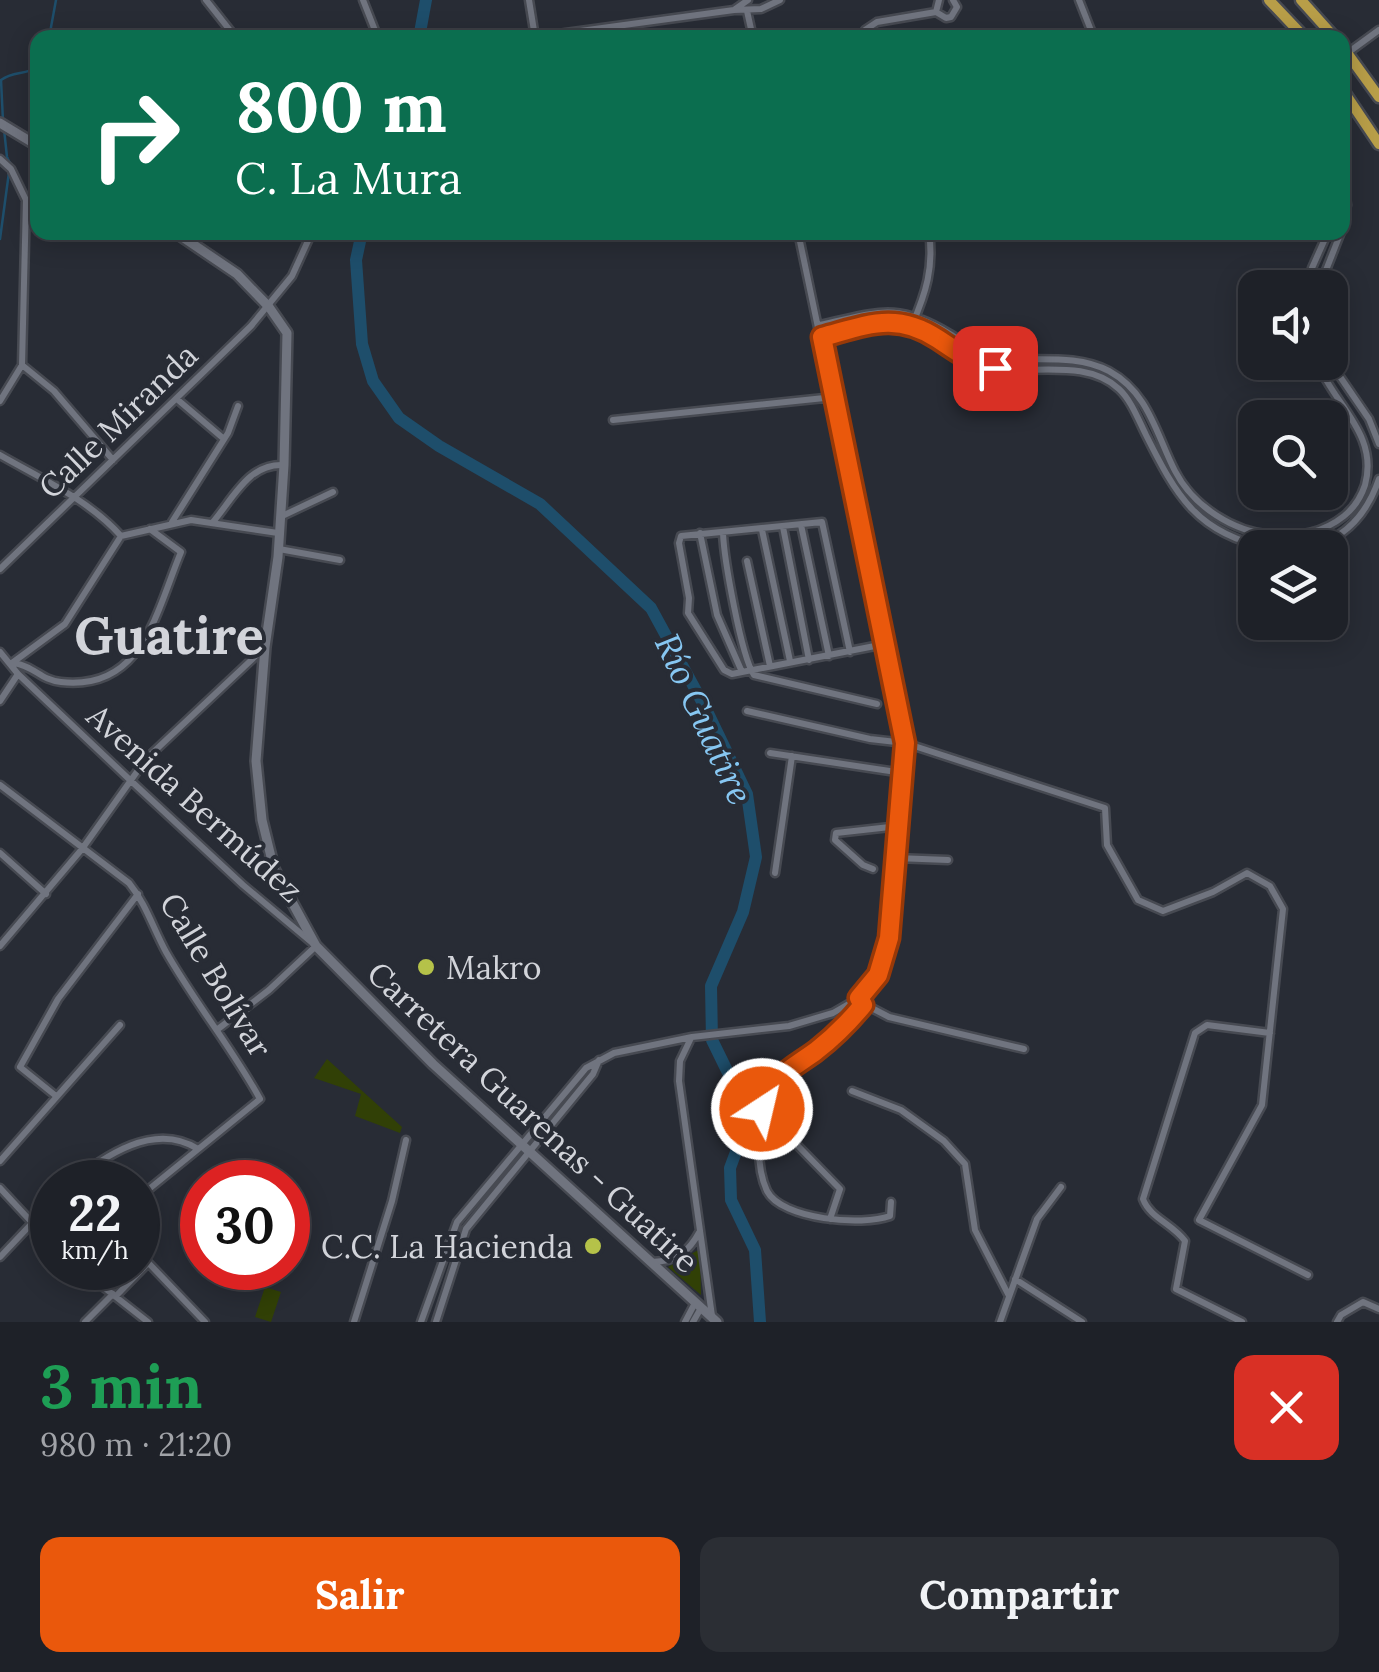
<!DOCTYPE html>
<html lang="es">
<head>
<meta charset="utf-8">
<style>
  :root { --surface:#1e2128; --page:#2b2e34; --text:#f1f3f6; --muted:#a1a3a8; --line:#3c3e45; --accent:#ea580c }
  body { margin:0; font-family:Lora,serif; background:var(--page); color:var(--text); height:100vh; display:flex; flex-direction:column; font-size:38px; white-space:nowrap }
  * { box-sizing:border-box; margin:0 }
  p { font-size:32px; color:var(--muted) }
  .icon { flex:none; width:55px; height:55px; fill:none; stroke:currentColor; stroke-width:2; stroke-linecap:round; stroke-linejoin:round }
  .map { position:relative; height:1322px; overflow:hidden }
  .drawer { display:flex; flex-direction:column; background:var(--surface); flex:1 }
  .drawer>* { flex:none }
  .banner { position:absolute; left:30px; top:30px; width:1320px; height:210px; border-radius:20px; box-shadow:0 5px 25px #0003,0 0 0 2px var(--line); background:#0b6e4f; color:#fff; overflow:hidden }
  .buttons { position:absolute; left:1238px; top:270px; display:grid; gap:20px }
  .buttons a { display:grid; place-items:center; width:110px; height:110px; border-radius:20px; background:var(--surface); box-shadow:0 5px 25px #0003,0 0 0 2px var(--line); font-size:50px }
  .speed { position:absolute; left:30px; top:1160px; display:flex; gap:20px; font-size:50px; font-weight:700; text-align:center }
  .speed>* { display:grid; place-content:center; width:130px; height:130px; border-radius:50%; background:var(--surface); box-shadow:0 5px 25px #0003,0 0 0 2px var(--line); line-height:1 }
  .speed small { font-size:25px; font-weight:400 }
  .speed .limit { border:15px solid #d22; background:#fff; color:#111 }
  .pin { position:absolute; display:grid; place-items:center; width:85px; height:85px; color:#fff; margin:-42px; border-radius:20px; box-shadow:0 5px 15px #0006 }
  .me { position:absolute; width:110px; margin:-55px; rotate:35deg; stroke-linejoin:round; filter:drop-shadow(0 0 8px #0008) }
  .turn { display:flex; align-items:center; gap:35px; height:210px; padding:0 40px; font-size:45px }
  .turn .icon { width:130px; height:130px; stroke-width:2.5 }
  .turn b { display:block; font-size:70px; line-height:85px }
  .round { display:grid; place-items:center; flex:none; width:105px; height:105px; border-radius:20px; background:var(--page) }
  .summary { display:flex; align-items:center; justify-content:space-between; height:170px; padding:0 40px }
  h1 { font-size:60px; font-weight:700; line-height:75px; color:#1e9e55 }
  .button { display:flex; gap:20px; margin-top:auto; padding:20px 40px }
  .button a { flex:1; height:115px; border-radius:20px; background:var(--accent); color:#fff; font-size:40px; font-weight:700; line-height:115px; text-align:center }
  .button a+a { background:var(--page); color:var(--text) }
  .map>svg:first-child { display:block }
  .green { fill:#314006 }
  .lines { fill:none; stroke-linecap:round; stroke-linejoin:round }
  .stream { stroke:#1e4e6b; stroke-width:2.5 }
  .river { stroke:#1e4e6b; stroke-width:12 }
  .minor-casing { stroke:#474a52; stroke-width:11 }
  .secondary-casing { stroke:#474a52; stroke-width:14 }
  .trunk-casing { stroke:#474a52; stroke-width:15 }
  .minor { stroke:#70747f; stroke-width:6 }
  .secondary { stroke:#70747f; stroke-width:9 }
  .trunk { stroke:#b89e48; stroke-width:10 }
  .route-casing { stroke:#983908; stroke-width:25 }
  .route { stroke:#ea580c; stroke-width:18 }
  .poi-dot { fill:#b5c249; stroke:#282c35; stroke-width:4 }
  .labels { text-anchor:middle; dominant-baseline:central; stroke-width:8; stroke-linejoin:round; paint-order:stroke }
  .street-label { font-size:32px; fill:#d2d4da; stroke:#282c35 }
  .poi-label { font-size:32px; fill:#d2d4da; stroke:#282c35; text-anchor:start }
  .water-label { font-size:35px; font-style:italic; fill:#87c7f2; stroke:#282c35 }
  .town-label { font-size:52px; font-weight:bold; fill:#d2d4da; stroke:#282c35 }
</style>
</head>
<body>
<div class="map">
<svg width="1379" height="1322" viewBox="0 0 1379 1322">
  <rect width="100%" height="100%" fill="#282c35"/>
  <path class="green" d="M327,1059l75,68 -2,6 -45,-17 6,-22 -47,-16z
    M700,1249l1,46 -33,-28z
    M265,1287l16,5 -10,30 -16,-5z"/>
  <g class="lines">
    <path class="stream" d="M49,38l7,-38
      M3,121l-2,-41c12,-9 24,-5 37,-13
      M4,129l3,28 4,8
      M0,239l9,-67"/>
    <path class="river" d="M419,38l7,-38
      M362,232l-6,28 6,84 11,37 26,37 40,28 101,58 111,104 55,101 41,85 9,63 -13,55 -32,74 1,54 24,49 7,44 -13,35 1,32 24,50 5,72"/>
    <defs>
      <path id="minor" d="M206,0l30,38
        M363,0l15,38
        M529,0l6,37
        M748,0l-14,10 27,-1 19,-9
        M1079,0l15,38
        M747,11l6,27
        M936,12l3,-12
        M529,38l205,-28
        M863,38l2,-8 12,-8 59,-10 10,6 5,-1 6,-10 -4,-7
        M1342,57l37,-27
        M0,159l11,10 15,31 -4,165 -22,36
        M1342,166l5,39 -5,22
        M1307,288l5,-20 16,-36
        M1319,288l22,-56
        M819,325c58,-12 76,-24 131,9 14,8 30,22 47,24 37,4 78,-5 112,13 40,22 47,63 66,100 18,35 58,61 98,64 25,3 51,-3 71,-19 10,-8 17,-19 21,-31 14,-51 -31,-80 -48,-123
        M912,325c14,-32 22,-58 17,-93
        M822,337c23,-6 50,-18 75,-15 36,4 59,40 95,46 40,7 94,-10 127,21 12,11 19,30 27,46 30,60 51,99 123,113
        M1330,362l39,57 10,25
        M22,365l32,26 59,69
        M178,400l46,39
        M613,420l221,-23
        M0,455c42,24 89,45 121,81
        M280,517l53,-25
        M172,522l56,-89 10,-27
        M213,522c21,-25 36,-59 71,-57
        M801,525l28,131
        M783,527l26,133
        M762,530l28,131
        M700,533l17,82 25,57
        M723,533c1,25 18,123 31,142l123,29
        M121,536l70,-16 87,13
        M1307,548c37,-8 60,-34 72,-69
        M279,549l61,11
        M747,561l23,105
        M0,569l251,-243 41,-50 20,-44
        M0,652l18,22 112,106 113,105 73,61 -47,44 -51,39
        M850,652l-28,-130 -141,14 -2,7 10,55 -1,15 36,57 8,4 10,-2 143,-28
        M12,663l53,-39 56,-88
        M13,663c22,3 27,17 48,19 82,9 95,-70 120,-130l-31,-23
        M0,701l18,-27
        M747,711l123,28 35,4 200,65 2,37 31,55 25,11 50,-19 34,-19 23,13 13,23 -21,196 -63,115 109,55
        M770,753l133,20
        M0,785l129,98c17,21 24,45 37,69 29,51 66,96 94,147l-122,99
        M0,853l46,41
        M896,858l52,2
        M873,869l-10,-4 -28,-25 1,-7 63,-7
        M775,873l17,-117
        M0,946l82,-97 64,-90 118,-111
        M862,1003l27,14 135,32
        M863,1005c-13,16 -28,30 -44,43 -17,14 -42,24 -53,44 -6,12 -5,26 -6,38 -2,20 -2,42 7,61 15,29 96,35 123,25l1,-14
        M691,1038l-11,23 -1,20 33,235
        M852,1091l49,19 43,31 21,23 10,66 34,66
        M56,1096l-36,-29 38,-68 80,-105
        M763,1110l77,79 -10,30
        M0,1161l120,-136
        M71,1182c35,-26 83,-61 127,-33
        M0,1188l52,56
        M138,1252l67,70
        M0,1257l52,-55
        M652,1262c25,-1 36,-9 48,-31
        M79,1268l69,54
        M1015,1279l67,43
        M116,1296l32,-33
        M85,1322l28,-28
        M354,1322l38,-121 14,-61
        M421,1322l36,-100 129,-154 28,-15 78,-16 97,-11 44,-13 26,-15 20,-23 10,-37 16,-195 -107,-511
        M436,1322l30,-93 127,-155 6,-14
        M685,1322l10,-19
        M693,1322l8,-14
        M1000,1322l37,-103 24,-32
        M1242,1322l-66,-33 9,-48c-12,-17 -35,-23 -42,-42l52,-166 12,-8 63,8
        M1337,1322l4,-7 22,-13 16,7"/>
      <path id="secondary" d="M0,123l38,23
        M175,232l62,42 32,33 18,26 -3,132 -6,92 -13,90 -9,114 6,59 12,49 42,77 117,118 284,258"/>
      <path id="trunk" d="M1269,0l36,38
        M1301,0l34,38
        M1342,46l37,51
        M1342,89l37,55"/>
    </defs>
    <use href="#minor" class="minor-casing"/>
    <use href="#secondary" class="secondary-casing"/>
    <use href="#trunk" class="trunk-casing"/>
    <use href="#minor" class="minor"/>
    <use href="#secondary" class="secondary"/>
    <use href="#trunk" class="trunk"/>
  </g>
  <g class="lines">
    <defs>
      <path id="route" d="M762,1109c5,-30 31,-41 54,-58 18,-14 33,-29 47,-46l-4,-7 19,-23 11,-37 16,-195 -83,-406c45,-12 74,-26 116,2 18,12 35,25 57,29"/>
    </defs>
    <use href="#route" class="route-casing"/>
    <use href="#route" class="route"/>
  </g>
  <g class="poi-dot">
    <circle cx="426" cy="967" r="10"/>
    <circle cx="593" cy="1246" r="10"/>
  </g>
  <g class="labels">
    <g class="street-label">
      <text transform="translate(118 421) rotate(-44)">Calle Miranda</text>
      <text transform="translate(195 803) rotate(42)">Avenida Bermúdez</text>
      <text transform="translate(216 975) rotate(59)">Calle Bolívar</text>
      <text transform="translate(533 1117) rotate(43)">Carretera Guarenas - Guatire</text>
    </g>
    <g class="poi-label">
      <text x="446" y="967">Makro</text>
      <text x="573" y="1246" text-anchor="end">C.C. La Hacienda</text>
    </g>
    <g class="water-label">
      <text transform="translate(704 719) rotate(65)">Río Guatire</text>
    </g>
    <g class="town-label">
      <text x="169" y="635">Guatire</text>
    </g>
  </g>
</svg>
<div class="buttons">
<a><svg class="icon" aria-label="sound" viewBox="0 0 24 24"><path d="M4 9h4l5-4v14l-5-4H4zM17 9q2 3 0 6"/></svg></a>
<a><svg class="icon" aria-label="search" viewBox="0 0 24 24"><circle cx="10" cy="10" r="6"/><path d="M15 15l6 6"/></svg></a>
<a><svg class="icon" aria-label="layers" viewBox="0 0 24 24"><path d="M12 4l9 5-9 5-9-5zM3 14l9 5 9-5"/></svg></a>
</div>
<div class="speed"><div>22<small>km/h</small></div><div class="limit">30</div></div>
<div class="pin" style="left:995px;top:368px;background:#d93025"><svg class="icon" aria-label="arrive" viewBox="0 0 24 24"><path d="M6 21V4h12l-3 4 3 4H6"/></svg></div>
<svg class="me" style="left:762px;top:1109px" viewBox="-20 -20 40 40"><circle r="17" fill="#ea580c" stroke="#fff" stroke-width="3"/><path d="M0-11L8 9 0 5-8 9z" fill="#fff"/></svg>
<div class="banner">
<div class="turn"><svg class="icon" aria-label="right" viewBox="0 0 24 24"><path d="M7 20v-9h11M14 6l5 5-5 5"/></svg><div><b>800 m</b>C. La Mura</div></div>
</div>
</div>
<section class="drawer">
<div class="summary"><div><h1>3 min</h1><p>980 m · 21:20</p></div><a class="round" style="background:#d93025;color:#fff"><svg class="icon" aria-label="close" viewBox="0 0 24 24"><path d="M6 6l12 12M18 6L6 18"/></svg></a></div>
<div class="button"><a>Salir</a><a>Compartir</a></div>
</section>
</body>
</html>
